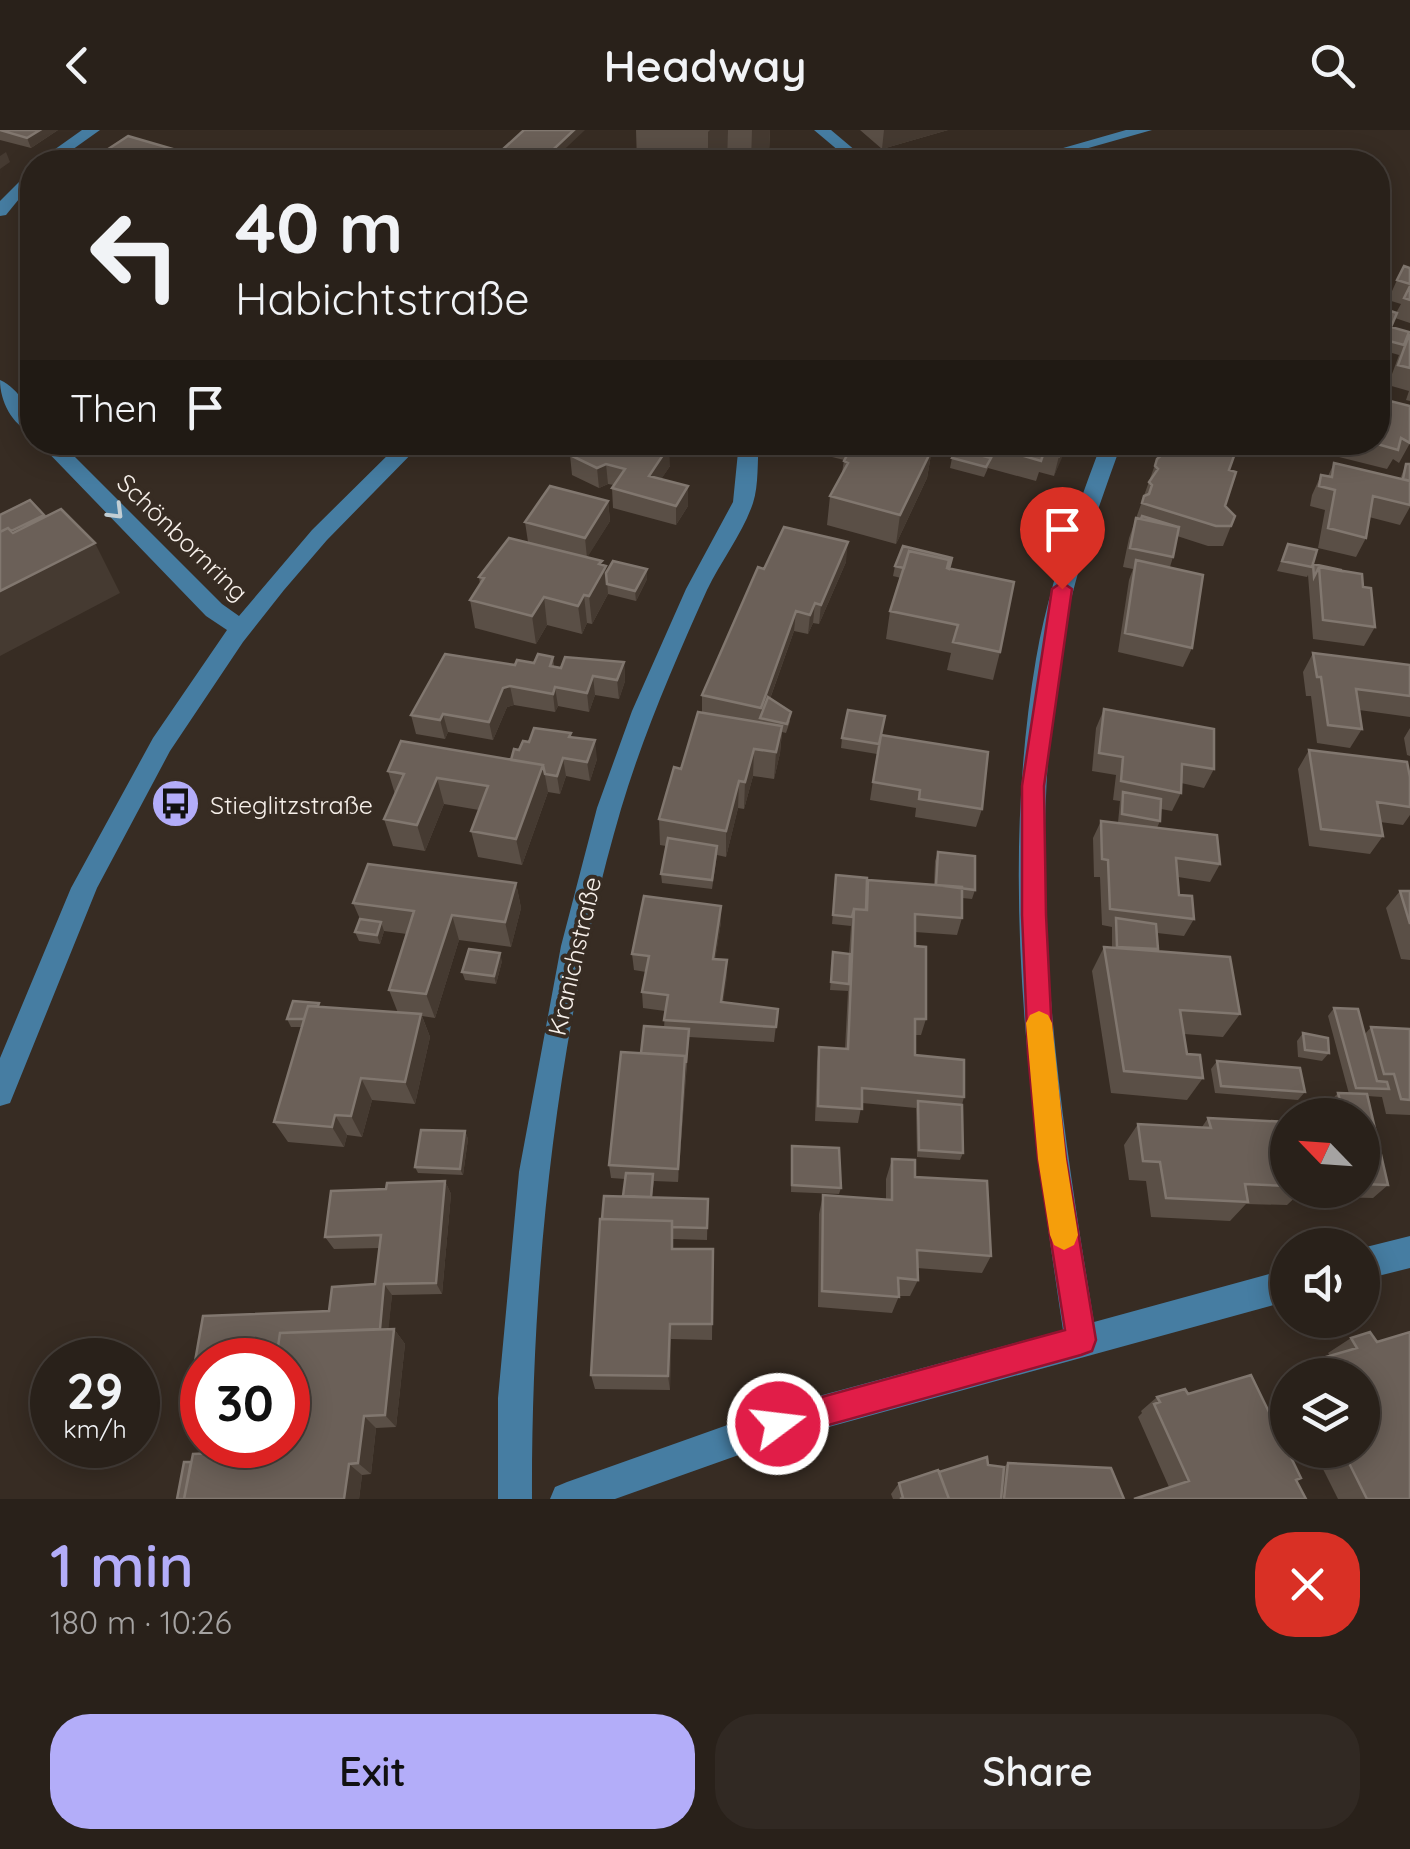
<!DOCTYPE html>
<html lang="en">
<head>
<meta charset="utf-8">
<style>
  :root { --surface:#29211a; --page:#312923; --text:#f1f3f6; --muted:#a5a3a2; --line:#453e39; --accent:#b3adf9 }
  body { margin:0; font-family:Quicksand,sans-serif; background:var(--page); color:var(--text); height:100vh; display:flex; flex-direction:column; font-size:38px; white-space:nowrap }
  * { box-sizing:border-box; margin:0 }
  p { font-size:32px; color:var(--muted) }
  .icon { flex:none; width:55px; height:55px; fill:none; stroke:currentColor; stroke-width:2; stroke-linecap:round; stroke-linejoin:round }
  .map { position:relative; height:1369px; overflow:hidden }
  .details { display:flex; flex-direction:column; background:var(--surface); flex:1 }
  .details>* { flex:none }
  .banner { position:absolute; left:20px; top:20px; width:1370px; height:305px; border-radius:40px; box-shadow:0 5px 25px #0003,0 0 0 2px var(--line); background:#29211a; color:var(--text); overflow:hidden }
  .needle { width:65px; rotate:295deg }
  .buttons { position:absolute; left:1270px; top:968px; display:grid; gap:20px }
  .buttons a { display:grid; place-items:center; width:110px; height:110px; border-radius:50%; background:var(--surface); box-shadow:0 5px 25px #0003,0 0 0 2px var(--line); font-size:50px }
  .speed { position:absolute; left:30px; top:1208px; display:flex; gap:20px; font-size:50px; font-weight:700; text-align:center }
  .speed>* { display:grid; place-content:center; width:130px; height:130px; border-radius:50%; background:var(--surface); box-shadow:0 5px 25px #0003,0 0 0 2px var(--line); line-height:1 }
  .speed small { font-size:25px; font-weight:400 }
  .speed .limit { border:15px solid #d22; background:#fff; color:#111 }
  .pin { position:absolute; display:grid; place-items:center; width:85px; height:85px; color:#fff; margin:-102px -42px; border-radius:50% 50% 50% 0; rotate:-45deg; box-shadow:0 0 10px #0007 }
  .pin .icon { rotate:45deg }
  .me { position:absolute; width:110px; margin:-55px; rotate:75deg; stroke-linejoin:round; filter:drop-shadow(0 0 8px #0008) }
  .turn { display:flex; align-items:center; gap:35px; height:210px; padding:0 50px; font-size:45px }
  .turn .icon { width:130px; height:130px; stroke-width:2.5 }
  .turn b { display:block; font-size:70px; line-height:85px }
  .then { display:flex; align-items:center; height:95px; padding:0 50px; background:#0003; gap:20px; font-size:38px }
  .round { display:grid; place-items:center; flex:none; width:105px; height:105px; border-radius:40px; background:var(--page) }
  .head { display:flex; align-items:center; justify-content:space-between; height:170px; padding:0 50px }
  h1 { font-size:60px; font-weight:600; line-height:75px; color:var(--accent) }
  .primary-button { display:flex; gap:20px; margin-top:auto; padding:20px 50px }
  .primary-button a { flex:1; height:115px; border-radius:40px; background:var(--accent); color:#111; font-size:40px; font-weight:600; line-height:115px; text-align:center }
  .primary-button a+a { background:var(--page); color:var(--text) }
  header { display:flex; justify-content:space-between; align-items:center; height:130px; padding:0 50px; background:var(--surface); font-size:45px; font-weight:600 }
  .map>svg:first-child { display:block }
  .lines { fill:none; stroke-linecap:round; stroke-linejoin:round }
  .minor { fill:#467da2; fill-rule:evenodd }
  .wall { fill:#5a4f46 }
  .shaded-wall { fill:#453a31 }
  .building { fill:#6b6058; stroke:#81776f; stroke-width:2.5 }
  .oneway { stroke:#c2ced4 }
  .route { fill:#e11d48; stroke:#92132f; stroke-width:2.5 }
  .slow { fill:#f59e0b }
  .labels { text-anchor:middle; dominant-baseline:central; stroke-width:8; stroke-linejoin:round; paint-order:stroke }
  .street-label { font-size:25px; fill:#f7f0ea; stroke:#372c23 }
  .poi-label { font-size:25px; fill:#f7f0ea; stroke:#372c23; text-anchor:start }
</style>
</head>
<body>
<header><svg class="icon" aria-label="back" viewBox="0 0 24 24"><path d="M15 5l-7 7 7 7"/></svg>Headway<svg class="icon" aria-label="search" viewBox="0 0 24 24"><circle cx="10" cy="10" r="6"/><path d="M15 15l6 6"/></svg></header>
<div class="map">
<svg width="1410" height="1369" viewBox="0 0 1410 1369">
  <rect width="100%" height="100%" fill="#372c23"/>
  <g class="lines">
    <path class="minor" d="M82,0h18l-45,32h-18z
      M814,0h17l38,32h-17z
      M1126,0h26l-113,32h-25z
      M32,39v14l-26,32 -6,1v-15z
      M0,250c20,9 32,32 32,53 -20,-8 -32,-32 -32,-53z
      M38,312h22l162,162 17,12 73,-86 89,-88h22l-96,98 -43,50 -41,52 -73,109 -73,137 -87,215 -10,3v-48l71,-170 82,-150 74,-108 -21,-14z
      M739,312h20c-2,19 0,43 -6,61 -10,30 -32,58 -46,87 -32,71 -64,145 -86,219 -64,218 -90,463 -89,690h-34v-101l21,-226 42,-226 36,-138 35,-97 54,-122 47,-87z
      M1102,312h20c-26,72 -52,143 -63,218 -34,220 -1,444 35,662l194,-53v32l-510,140 -163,58h-65l5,-12 12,-5 211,-75 285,-77c-33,-221 -65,-448 -27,-671 13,-75 39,-145 66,-217z
      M1410,1106v32l-48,12v-32z"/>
  </g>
  <path class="wall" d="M0,0h58l-27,18 -31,-8z
    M636,0h134l-1,22 -9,10h-123z
    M860,0h88l-66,19z
    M1410,138v55l-15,-5 -4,9 13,18 6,-10v66l-4,-1 3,-9 -21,-6 11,-30 -21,-6v-42l18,6 5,-9 -13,-4 9,-20z
    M1378,268l32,45 -11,20 -6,-4 -6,10 -48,-12 4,-15h35z
    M580,312h78l12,24 -9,13 27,27 -12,19 -63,-17 -1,-20 2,-3 -6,-1 -9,4 -27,-13 -2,-20z
    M829,312h76l27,7 -5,29 -31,66 -69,-19 3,-29 12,-23 2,-13 -16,-4z
    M971,312h96l-13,34 -15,-4 -3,9 -48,-13 -4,9 -34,-9 2,-10 17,-6z
    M1165,312h74l-10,28 -4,36 6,20 -8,20h-15l-31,-10 -4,21 -3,10 22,81 -9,19 -65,-15 11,-72 4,-11 -10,-2 6,-29 28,-79 5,-4z
    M1334,333l66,16 6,-15h4v43l-10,18 -31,-8 -3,21 -10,19 -38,-9 7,-38 -15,-4 2,-11 9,-20 7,1z
    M608,371l2,20 -23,36 15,8 4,8 41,-4v10l-11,22 -28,-7 -16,30 -5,-1 -5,11 -35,-9 -11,19 -61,-16 -5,-28 10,-16 -1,-7 49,-35 -3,-20z
    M1288,414l25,20 50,23 12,40 -11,19 -51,-7 -5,-64 -1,2 -30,-6z
    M846,432l-27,62 -6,-1 -5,11 -14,-3 -24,68 20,22 -4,12 -4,-1 -2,21 -6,26 -21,-3 -9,33 -6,-1 -12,49 -9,-2 -5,34 -50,-6 -1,-9 5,-28 -6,-1 -1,-26 22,-50 21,-56v-18l62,-126z
    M895,436l55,3 50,83 -7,28 -46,-10 4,-17 -65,-14 4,-28 11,-33 -8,-2z
    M1313,523l97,12v52l-51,-7 3,19 -12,19 -33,-5 -6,-47h-5l-3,-24z
    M553,527l1,10 7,1 63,-6 1,19 -6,18 -24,-4 -6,17 -31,-6 -3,6 -41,-7 -7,2 -14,33 -45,-8 -3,7 -29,-5 -5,-19 104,-50 19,-2z
    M1104,579l110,60 -10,19 -23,-5v10l-9,18 -11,-2 -1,12 -3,7 63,36 -10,18 -32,-5 1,18 15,24 -10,17 -27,-3 1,16 -1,2 83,63 -17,23 -39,-3 3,20 16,24 -16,22 -76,-7 -19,-122 12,-24 8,1v-21l-10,-2 -2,-48h-6l-1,-39 8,-17 17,2 2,-22 -7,-1 3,-25 -24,-4 4,-43z
    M1410,598v28l-3,-1 -3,-17z
    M571,603v4l26,22 -7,22 -24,-5 -6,18 -12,-2 -26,73 -44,-8 -7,-26 8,-21 -35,-6 -19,47 -32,-5 -9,-27 11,-25 -7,-23 123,-11 18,-18z
    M881,605l101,74 -6,18 -61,-10 1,-9 -46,-8 7,-46 -36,-6 1,-10z
    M1309,620l101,27v38l-7,10 -23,-3 3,14 -13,18 -61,-8 -11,-77z
    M938,722l37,38 -3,9 -10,-1v20l-5,17 -42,-3v14l11,73 -5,16h-6v20l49,42 -2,8 1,48 -3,7 -43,-3 -1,-49 -54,-5 -4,20 -43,-2 2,-59 2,-15 26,2 3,-58 -18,-1 3,-38 16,2 2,-28 -19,-2 4,-49 31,10h67l1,-24z
    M516,753l5,25 -10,39 -52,-7 -24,78 -13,-2 8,21 -15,67 -43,-4 -10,37 -15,-2 -3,12 -56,-5 -14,-20 28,-95h-11l-4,-8 111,-6 -9,-23 18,-56 -23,-3 -4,13 -21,-3 -4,-9 5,-13 -7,-16z
    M1400,761h10v69l-9,-1 -15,-51z
    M721,776v16l-6,37 12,1 -4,43 55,6 -4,33 -85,-5 -11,145 -24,-1 -2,16 56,2 -1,41 -34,-1v10h40l-1,91 -41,-1 -1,51 -75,-1 -4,-14 11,-156 21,-23 2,-17 -14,-1 -2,-13 32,-112 23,-25 1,-17 -22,-3 -1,-16 4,-20 -12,-2 -2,-16z
    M502,831l-6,23 -31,-4 -3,-8z
    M1334,878l31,26 6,-7 39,2v86l-24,-1 -4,-17 -15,-1 21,89 -15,13 -40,-1 -1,-5 -30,-1 -15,14 -41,-1 -16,17 -79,-4 -5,-36 -17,-1 -5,-35 14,-21 64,3 6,-9 80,4v68h74v-75h-36l-2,-7 14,-15 11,1 -21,-78z
    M1303,903l26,20 -7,8 -24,-4 -1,-16z
    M1217,931l88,31 -7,8 -83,-7 -4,-24z
    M465,1001l3,8 -5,36 -45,-2 -3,-6z
    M792,1016l49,42 -2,6 -48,-2z
    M892,1029l23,18 76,79 -9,17 -65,-5 1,12 -8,16h-11l-7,17 -74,-6 1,-93 4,-19 63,4v-20z
    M445,1051l6,13 -9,100 -50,1 -4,34h6l11,15 -9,83 -20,1 -5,46 -9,1 -3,24h-182l7,-37h7l2,-8 47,-2 1,-7h47v-85h-86v14l-8,-7 9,-51 126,-5 3,-24 43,-3 4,-36 -45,1 -9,-12 6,-46 55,-2 1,-6z
    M1370,1202l40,167h-72l-18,-36 12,-6 -3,-7h33v-75h-71l21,-14 18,-5 -2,-3 23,-15z
    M1188,1264l113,84 -5,3 -127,6 -31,-70 4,-4 -1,-2 16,-14z
    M1008,1333l116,36h-231l-2,-5 8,-11 40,-11 49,-7 16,2z"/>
  <path class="shaded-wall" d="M40,0h18l-27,18 -4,-10z
    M574,0h11l-34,32h-11z
    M710,0h18l-1,32h-19v-30z
    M752,0h18l-1,22 -9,10h-9z
    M884,0h64l-66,19z
    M6,22l4,10 -10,7v-13z
    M190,24l3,8h-14z
    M1065,312h2l-2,9 -11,25 5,-20z
    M669,316l1,20 -20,30 -1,-20z
    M932,319l-5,29 -31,66 4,-29z
    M606,334l2,20 -9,4 -2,-20z
    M688,356v20l-12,19v-19z
    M608,371l2,20 -23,37 -2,-20z
    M44,385l5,10 -49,11z
    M848,412l-2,20 -27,62 2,-19z
    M95,413l25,50 -120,63v-65z
    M602,431l1,10 3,-5 2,28 -16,30 -3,-28z
    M647,439v10l-11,22 -1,-10z
    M584,465l3,28 -5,11 -4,-28z
    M544,467l3,28 -11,19 -4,-28z
    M815,473l-2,20 -5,11 2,-19z
    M796,481l-2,20 -31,87h-3l1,-10z
    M624,532l1,19 -6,18 -2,-19z
    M593,546l2,19 -6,17 -2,-19z
    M510,556l4,19 -7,2 -14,33 -4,-18 14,-34z
    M555,557l3,19 -3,6 -2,-18z
    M443,584l5,18 -3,7 -5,-19z
    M782,596l-2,27 -6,26 2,-27z
    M595,610l2,19 -7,22 -3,-19z
    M754,619l-1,27 -9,33 1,-27z
    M563,628l3,18 -6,18 -3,-18z
    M543,635l5,27 -26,73 -6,-26z
    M437,648l7,26 -19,47 -8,-26z
    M739,651l-1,27 -12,49v-26z
    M516,753l5,25 -10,39 -6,-25z
    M721,776v16l-8,53v-16z
    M452,785l7,25 -24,78 -9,-24z
    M381,792l3,9 -4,13 -3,-9z
    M500,823l2,8 -6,23 -2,-8z
    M727,830v17l-6,41v-16z
    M421,884l9,23 -15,67 -10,-22z
    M685,926l1,15 -8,111v-13z
    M361,948l11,22 -10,37 -11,-21z
    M335,985l12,20 -3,12 -12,-20z
    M465,1001l3,8 -5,36 -3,-6z
    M445,1051l6,13 -9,100 -6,-11z
    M384,1154l8,11 -5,49 -8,-10z
    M670,1194l1,15 -1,51 -2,-14z
    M394,1199l11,15 -9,83 -11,-12z
    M364,1286l12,12 -5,46 -13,-11z
    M349,1334l13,11 -3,24h-15z"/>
  <path class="building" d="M0,0h40l-13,8z
    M524,0h50l-34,32h-51z
    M128,6l62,18 -11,8h-74l-12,-3z
    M1404,136l6,2v16l-13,-4z
    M1410,156v14l-6,-2z
    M1378,177l19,6 -6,14 18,5 -5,13 -26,-7z
    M1409,205h1v33l-12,-3z
    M1378,268l32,8v37l-9,-5 -3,12 -28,-8h8z
    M580,312h75l14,4 -20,30 39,10 -12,20 -64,-18 13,-19 -19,-5 -9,4 -27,-13z
    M860,312h45l27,7 -32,66 -70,-19 18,-33 -4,-2 7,-13 5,1z
    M975,312h90l-6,14 -15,-4 -3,9z
    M1167,312h72l-10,28 7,2 -11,34 10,10 -4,10h-15l-74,-23 2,-7 5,-2 3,-9 -3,-3 9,-13 -3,-3 2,-7 7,-6z
    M957,319l34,9 -5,9 -34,-9z
    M1334,333l76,18v24l-37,-9 -7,42 -38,-10 7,-38 -16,-4 2,-11 11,2z
    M1406,334h4v17l-7,-2z
    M550,356l58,15 -23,37 -60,-16z
    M30,370l14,15 -33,16 -3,-3 -8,4v-17z
    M61,379l34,34 -95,48v-59l8,-4 5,5z
    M1142,386l36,11 -37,-8z
    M1136,388l43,9 -6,30 -43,-9z
    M784,397l64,15 -27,63 -6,-2 -5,12 -14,-4 -35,97 -59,-13 56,-128 6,2z
    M509,408l93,23 -3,3 7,2 -17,30 -5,-1 -6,11 -34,-9 -12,19 -62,-16 14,-22 -5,-1z
    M1288,414l29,6 -5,17 -30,-6z
    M903,416l49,12 -3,11 -2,-1 2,-8 -40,-9 -5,17 -9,-2z
    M909,421l40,9 -2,8 67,14 -14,70 -47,-10 5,-17 -68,-14z
    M1136,430l67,15 -11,73 -67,-15z
    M613,431l34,8 -12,22 -28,-7 -1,-11z
    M1313,434l28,6v1l-22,-4 -5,10z
    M1319,437l43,7 1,13 8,1 4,39 -52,-7z
    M1313,523l97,12v31l-54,-7 6,40 -34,-4 -7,-48h-4z
    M445,524l70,11 2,-5 17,3 4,-9 15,3 -3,9 11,2 4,-11 59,5 -7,18 -24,-4 -6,17 -32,-6 -2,7 -43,-8 -7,2 -14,34 -46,-8 -3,6 -29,-5z
    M768,567l23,15 -4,12 -27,-6z
    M1104,579l110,20v40l-32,-5 -1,29 -60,-12 2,-24 -24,-4z
    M848,580l37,6 -6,28 -37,-6z
    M698,582l84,14 -6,26 -22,-3 -9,33 -6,-1 -13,50 -67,-12 15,-52 7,2z
    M534,598l37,5 -2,4 26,3 -8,22 -24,-4 -6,18 -12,-2 -2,-9 -32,-5 3,-11 5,1 4,-9 6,1z
    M881,605l107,17 -6,57 -63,-10 1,-9 -47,-8z
    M401,611l142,24 -27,74 -45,-8 17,-45 -51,-8 -20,47 -33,-6 20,-45 -16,-3z
    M1309,620l98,12 3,15v30l-33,-5 6,34 -62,-7z
    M1123,662l38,7 -1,22 -38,-7z
    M1101,691l116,14 3,29 -44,-6 3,37 13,1 2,23 -84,-10 -2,-49 -6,-1z
    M668,708l49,8 -5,34 -51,-6z
    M938,722l37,4v34l-39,-5z
    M368,734l148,19 -11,39 -53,-7 -26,79 -37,-4 25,-79 -61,-8z
    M836,745l31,3 -1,32 -12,-1 -2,8 -19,-2z
    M868,750l94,7v31l-47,-4v32l11,1v72h-11v36l49,5v37l-102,-9v21l-44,-3 1,-59 29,2 6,-140 13,1z
    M1400,761h10v33z
    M644,766l77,10 -8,53 14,1 -6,42 57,7 -2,18 -112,-7 4,-25 -26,-3 7,-36 -17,-2z
    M1116,788l40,6 2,25 -41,-2z
    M360,789l21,3 -4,13 -22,-3z
    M1104,817l126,10 10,57 -60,-4 7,44 13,1 3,23 -79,-7z
    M469,819l31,4 -6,23 -32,-4z
    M833,822l17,2 -1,30 -18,-2z
    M293,871l26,2 -1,3h-10l-4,13h-17z
    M308,876l113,8 -16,68 -44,-4 -10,38 -16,-1 -3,12 -58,-5z
    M1334,878l24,1 19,72 10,1 2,7 -33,-1z
    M644,896l45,3 -3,34 -1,-7 -44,-3z
    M1371,897l39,2v71l-9,-1 -7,-25h-10z
    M1303,903l25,5 1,15 -24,-3z
    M621,922l64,4 -7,113 -69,-4z
    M1217,931l83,7 5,24 -84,-6z
    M1338,963l29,1 21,91 -26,-1v-69h-18z
    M918,971l44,4 1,48 -44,-3z
    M1208,988l80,4v64l-43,-2 3,18 -82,-4 -6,-36 -17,-1 -5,-37 73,4z
    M421,1000l44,1 -5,38 -45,-2z
    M792,1016l47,2 2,40 -49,-3z
    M892,1029l23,1v17l72,4 4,75 -74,-6 1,30 -20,-2 1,19 -77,-6 1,-96 69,5z
    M626,1043l27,1 -2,23 -28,-1z
    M445,1051l-9,102 -52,1 -4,45 -100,4 -4,27h-74v6l-8,1 9,-51 126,-5 3,-24 43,-3 6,-49 -56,2 6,-46 55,-2 1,-6z
    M604,1066l104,3 -1,29 -35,-1v-6l-70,-2z
    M600,1089l72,2v28h41l-1,75h-42l-2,52 -77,-1z
    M394,1199l-9,86 -21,1 -6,47 -9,1 -5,35h-160l9,-45 69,-3 1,-6h25v-85h-12l4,-27z
    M1370,1202l7,10 33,-10v167h-43l-24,-48 19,-1v-75h-43l-7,-14 45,-13 -6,-10z
    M1251,1245l50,103 -5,2 10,19h-172l55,-18 -35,-77 6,-2 -3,-5 28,-8 3,5z
    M241,1315h22l-1,6 -22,1z
    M987,1327l1,8 16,2 -3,32h-52l-10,-27z
    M184,1332h7l-7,37h-7z
    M1008,1333l103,5 13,31h-120z
    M938,1340l11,29h-49l3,-1 -4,-15z"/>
  <defs><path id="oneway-chevron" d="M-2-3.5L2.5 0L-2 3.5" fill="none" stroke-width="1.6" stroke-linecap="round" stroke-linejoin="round" transform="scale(2.5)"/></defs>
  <use class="oneway" href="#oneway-chevron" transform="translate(116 382) rotate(45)"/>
  <path class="route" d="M1062,452l10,7 -28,197 2,129 7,139 13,105 30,181 -4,11 -11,4 -303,84 -11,-4 -4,-11 4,-11 11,-4 287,-79 -27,-171 -10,-105 -6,-139v-129l30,-197z"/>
  <path class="slow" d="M1039,881l9,4 4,8 14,136 12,76 -4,10 -10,5 -10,-5 -4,-10 -12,-76 -12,-136 4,-8z"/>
  <defs>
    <symbol id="bus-disc" viewBox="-11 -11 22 22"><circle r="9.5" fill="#b3adf9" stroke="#372c23"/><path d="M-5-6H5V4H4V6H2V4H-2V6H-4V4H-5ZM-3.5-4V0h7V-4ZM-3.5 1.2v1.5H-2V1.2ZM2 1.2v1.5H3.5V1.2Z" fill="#111"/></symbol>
  </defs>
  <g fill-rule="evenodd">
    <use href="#bus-disc" x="148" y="646" width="55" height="55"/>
  </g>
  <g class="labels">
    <g class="street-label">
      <text transform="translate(183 407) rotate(44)">Schönbornring</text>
      <text transform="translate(574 826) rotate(-77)">Kranichstraße</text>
    </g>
    <g class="poi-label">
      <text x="210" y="674">Stieglitzstraße</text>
    </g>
  </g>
</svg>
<div class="buttons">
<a><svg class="needle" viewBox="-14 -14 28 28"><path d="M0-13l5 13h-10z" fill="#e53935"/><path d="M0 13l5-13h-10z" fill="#a5a3a2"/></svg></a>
<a><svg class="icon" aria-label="sound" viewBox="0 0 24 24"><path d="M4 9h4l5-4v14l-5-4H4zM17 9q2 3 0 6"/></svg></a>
<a><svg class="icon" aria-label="layers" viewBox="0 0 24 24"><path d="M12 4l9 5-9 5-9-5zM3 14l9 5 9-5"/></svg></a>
</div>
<div class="speed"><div>29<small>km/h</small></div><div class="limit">30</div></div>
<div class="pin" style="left:1062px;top:459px;background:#d93025"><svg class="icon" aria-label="arrive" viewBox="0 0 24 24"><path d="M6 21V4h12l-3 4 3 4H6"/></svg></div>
<svg class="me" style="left:778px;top:1294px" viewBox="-20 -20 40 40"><circle r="17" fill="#e11d48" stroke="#fff" stroke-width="3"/><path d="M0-11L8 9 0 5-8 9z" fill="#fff"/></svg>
<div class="banner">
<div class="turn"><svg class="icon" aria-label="left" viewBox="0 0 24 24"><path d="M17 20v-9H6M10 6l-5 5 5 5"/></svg><div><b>40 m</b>Habichtstraße</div></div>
<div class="then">Then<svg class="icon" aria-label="arrive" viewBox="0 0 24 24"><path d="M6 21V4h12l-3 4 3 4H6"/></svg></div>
</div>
</div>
<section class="details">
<div class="head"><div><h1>1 min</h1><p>180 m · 10:26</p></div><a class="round" style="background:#d93025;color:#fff"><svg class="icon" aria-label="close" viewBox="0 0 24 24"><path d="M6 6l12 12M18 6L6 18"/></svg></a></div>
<div class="primary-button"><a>Exit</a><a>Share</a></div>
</section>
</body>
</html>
